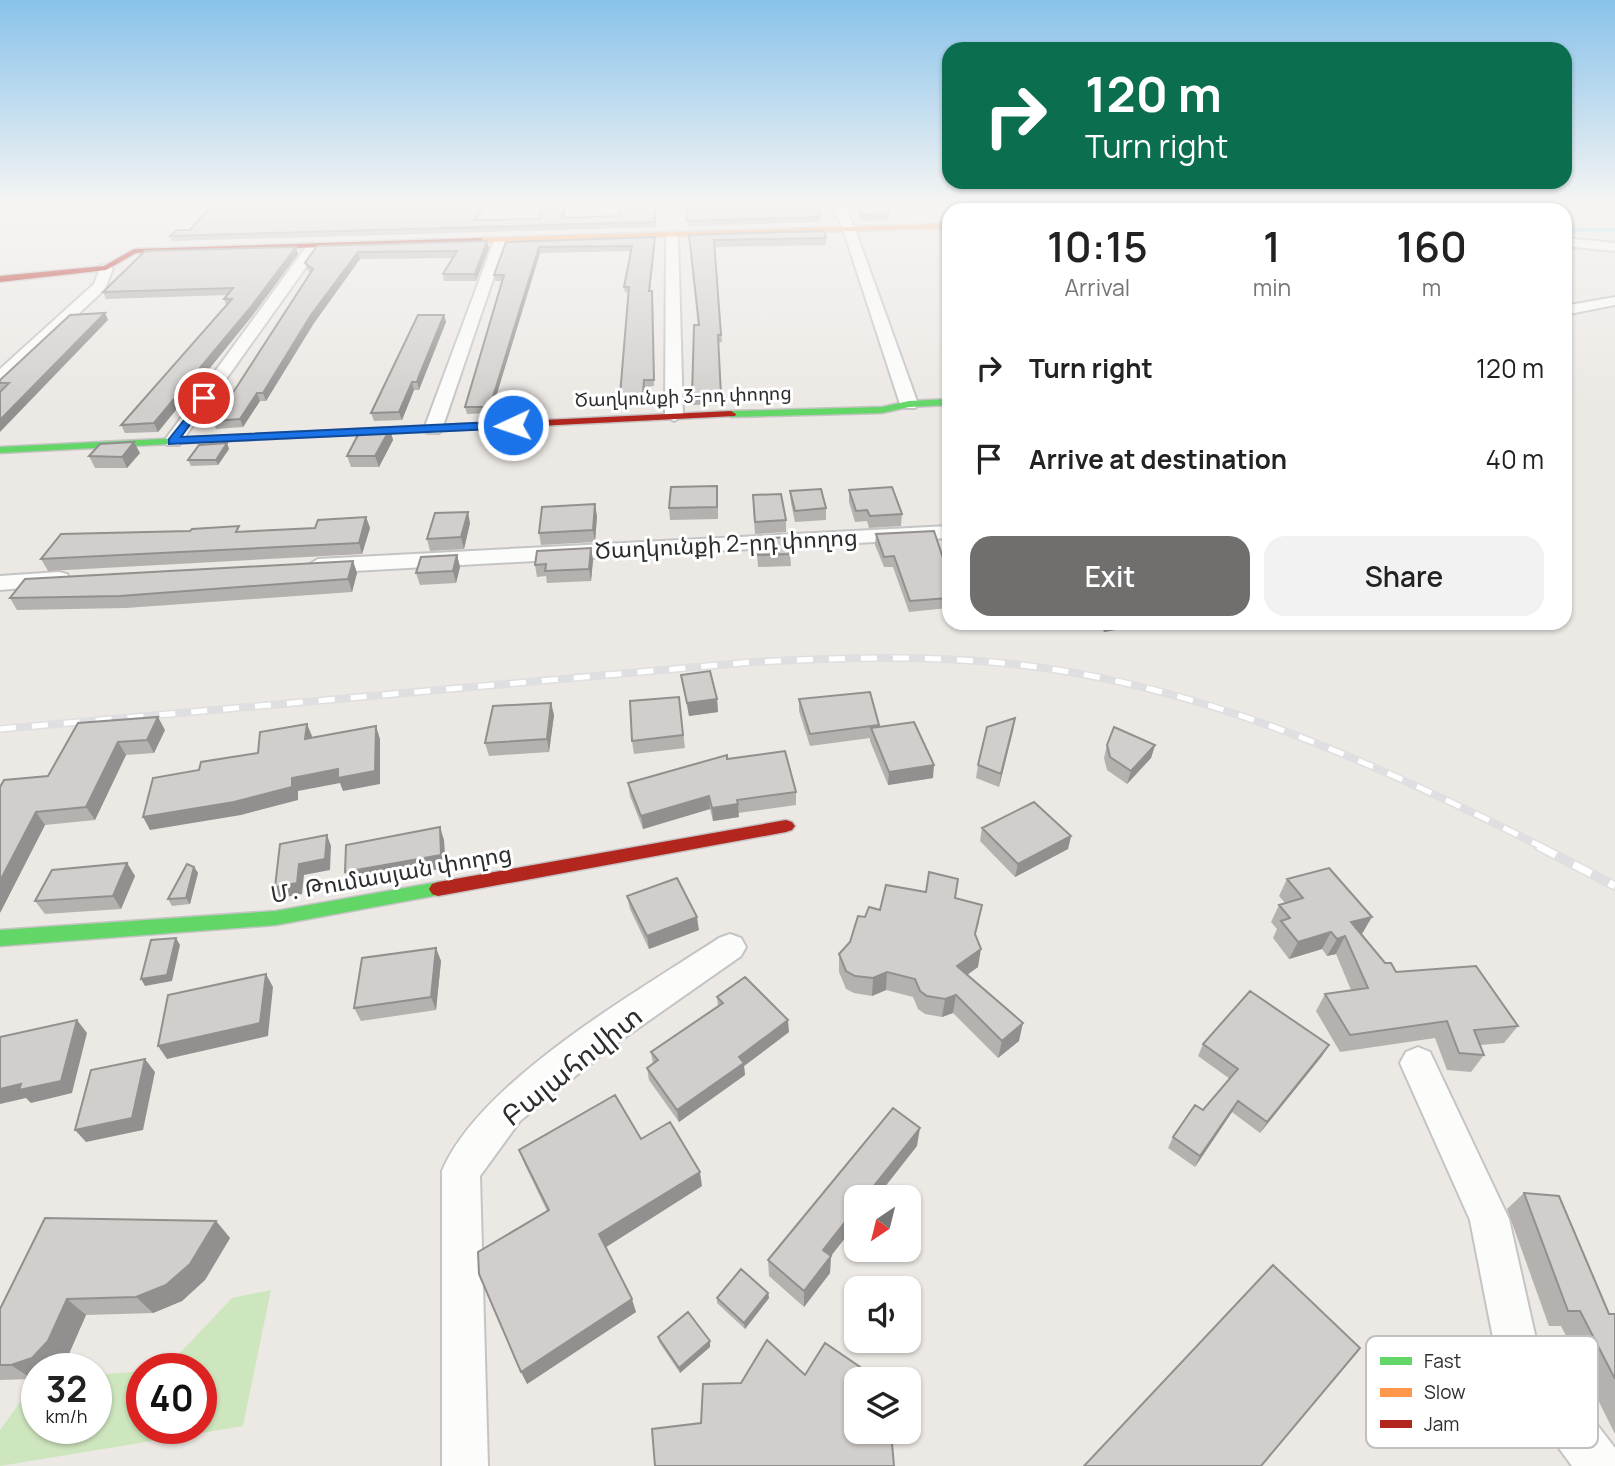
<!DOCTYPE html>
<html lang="en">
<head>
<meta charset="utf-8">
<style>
  :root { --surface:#fff; --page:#f2f2f2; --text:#222; --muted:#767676; --accent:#706f6e }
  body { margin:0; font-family:Manrope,"Noto Sans Armenian",sans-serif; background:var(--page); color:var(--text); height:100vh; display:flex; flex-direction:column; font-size:26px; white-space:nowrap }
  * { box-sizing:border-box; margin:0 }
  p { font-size:23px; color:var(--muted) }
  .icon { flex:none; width:38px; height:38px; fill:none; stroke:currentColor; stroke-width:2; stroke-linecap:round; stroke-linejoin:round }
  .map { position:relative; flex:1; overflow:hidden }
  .sheet { position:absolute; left:942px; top:203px; width:630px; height:427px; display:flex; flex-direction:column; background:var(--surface); border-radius:21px; box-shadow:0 2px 5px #0004 }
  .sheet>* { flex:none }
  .hud { position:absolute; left:942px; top:42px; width:630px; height:147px; border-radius:21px; box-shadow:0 2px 5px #0004; background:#0b6e4f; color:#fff; overflow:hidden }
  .needle { width:46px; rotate:215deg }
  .tools { position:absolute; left:844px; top:1185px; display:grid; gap:14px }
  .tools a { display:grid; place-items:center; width:77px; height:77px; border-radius:14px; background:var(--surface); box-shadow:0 2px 5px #0004; font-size:35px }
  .speed { position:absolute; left:21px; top:1353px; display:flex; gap:14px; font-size:35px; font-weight:700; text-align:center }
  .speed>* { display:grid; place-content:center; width:91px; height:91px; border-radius:50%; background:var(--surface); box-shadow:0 2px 5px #0004; line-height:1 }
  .speed small { font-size:18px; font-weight:400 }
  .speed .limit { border:10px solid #d22; background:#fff; color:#111 }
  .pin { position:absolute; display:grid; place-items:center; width:60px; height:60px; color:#fff; margin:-30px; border:4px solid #fff; border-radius:50%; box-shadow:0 2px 7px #0007 }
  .me { position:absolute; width:77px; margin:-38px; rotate:267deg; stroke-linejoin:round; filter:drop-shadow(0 0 5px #0008) }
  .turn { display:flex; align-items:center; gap:24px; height:147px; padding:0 28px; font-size:32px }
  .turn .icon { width:91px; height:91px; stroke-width:2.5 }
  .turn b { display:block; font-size:49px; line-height:60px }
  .eta { display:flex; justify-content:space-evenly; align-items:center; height:119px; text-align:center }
  .eta b { font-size:42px; font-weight:600; line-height:49px }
  .button { display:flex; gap:14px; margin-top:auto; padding:14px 28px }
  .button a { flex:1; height:80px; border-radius:21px; background:var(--accent); color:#fff; font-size:28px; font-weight:600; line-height:80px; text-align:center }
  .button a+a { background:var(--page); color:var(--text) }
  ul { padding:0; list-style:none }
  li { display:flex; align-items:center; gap:21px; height:91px; padding:0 28px }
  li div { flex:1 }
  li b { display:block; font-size:26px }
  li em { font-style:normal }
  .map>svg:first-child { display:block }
  .green { fill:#cee6be }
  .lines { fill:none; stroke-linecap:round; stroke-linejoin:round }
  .stream { stroke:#99d6ec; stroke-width:4.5 }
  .street-casing { stroke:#c5c4c5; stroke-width:4 }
  .fast-casing { stroke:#c5c4c5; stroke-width:3 }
  .slow-casing { stroke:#c5c4c5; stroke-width:3 }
  .jam-casing { stroke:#c5c4c5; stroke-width:3 }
  .street { fill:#fcfcfb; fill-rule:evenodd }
  .fast { fill:#63d668; fill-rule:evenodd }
  .slow { fill:#ff974d; fill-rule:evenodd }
  .jam { fill:#b3261e; fill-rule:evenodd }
  .rail-far1-casing { stroke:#dfdfe1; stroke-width:8 }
  .rail-casing { stroke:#dfdfe1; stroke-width:10 }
  .rail-far1 { stroke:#fff; stroke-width:5; stroke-dasharray:16; stroke-linecap:butt }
  .rail { stroke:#fff; stroke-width:7; stroke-dasharray:20; stroke-linecap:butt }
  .wall { fill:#b4b1af }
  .shaded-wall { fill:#92908e }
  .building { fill:#d1cecb; stroke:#92908e; stroke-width:2 }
  .route { fill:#1a73e8; stroke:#114b97; stroke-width:2 }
  .labels { text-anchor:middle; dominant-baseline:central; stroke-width:6; stroke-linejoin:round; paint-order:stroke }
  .far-street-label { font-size:19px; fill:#2e2e2e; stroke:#fff }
  .street-label { font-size:23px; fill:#2e2e2e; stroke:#fff }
  .near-street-label { font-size:28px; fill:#2e2e2e; stroke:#fff }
  .key { fill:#fff; stroke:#c0c0c0; stroke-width:2 }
  .key-label { font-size:19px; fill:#2e2e2e }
</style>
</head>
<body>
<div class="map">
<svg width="1615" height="1466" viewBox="0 0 1615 1466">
  <rect width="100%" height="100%" fill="#ece8e4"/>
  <path class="green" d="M271,1290l-28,136 -243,40v-36l26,-36 11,-3v37h59v-53l46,-4v57h59v-60h-49l27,-14 53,-56z"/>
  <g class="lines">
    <path class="stream" d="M1252,202l24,8
      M1564,230h51"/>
    <defs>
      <path id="street" d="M115,202l-6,4 -109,5v-8z
        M830,202h12l13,27 63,175 -3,4h-12l-3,-4 -57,-175z
        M672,231l6,4 5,181 -9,5 -9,-5 1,-181z
        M495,238l11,3 -64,188 -3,4h-12l-3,-4z
        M1564,238l51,5v8l-51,-5z
        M309,243l12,3 -142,199h-12l-3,-4 3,-4z
        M101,265l12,3 -8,21 -99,93 -6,1v-14l94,-85z
        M1615,297v8l-51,10v-9z
        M948,526v12l-630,35 -11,-7 11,-7z
        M59,572l8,2 3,5 -3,5 -67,6v-14z
        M730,934l11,4 5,9 -5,9 -127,89 -94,76 -40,55 8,290h-46v-295c38,-90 195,-179 277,-233z
        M1418,1047l12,5 79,167 29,129 77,100v18h-43l-68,-93 -7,-15 -27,-138 -70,-157 6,-11z"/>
      <path id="fast" d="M948,399v6l-39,2 -27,6 -151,4 -5,-3 5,-3 151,-4 27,-6z
        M359,429l4,1v4l-363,19v-6z
        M438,882l6,2 3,5 -3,5 -168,31 -276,21v-16l276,-19z"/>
      <path id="slow" d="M948,224v4l-467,14 -4,-2 4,-2z"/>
      <path id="jam" d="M481,238l3,4 -348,11 -30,17 -106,12v-6l104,-10 30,-17z
        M731,411l5,3 -1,2 -376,19 -5,-3 5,-3z
        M786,820l6,2 3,4 -3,4 -6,2 -348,64 -6,-2 -3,-5 3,-5 6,-2z"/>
    </defs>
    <use href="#street" class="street-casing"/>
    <use href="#fast" class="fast-casing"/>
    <use href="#slow" class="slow-casing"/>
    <use href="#jam" class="jam-casing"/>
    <use href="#street" class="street"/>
    <use href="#fast" class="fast"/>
    <use href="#slow" class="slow"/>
    <use href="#jam" class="jam"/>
    <defs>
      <path id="rail-far1" d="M0,729l753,-67c83,-4 166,-7 249,1 192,18 370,98 540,184"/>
      <path id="rail" d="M1538,846l77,40"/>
    </defs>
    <use href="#rail-far1" class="rail-far1-casing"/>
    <use href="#rail" class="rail-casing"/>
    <use href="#rail-far1" class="rail-far1"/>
    <use href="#rail" class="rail"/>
  </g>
  <path class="wall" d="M543,202h25l-4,16 54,-2 38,-14v25l-484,14 -2,-5 20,-6 349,-11z
    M686,202l119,8 15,7v5l-132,4z
    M852,202h34l3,12v6l-27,1z
    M995,202h67l2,3v5h-63z
    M689,235l137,3v7l-111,2 7,95 -4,1 3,61 -28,1 -1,-8 7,-72z
    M655,237v6l-5,48 2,6 2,89 -9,1 -1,14h-23l-1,-6 8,-103 -3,1 -1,-6 7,-36 -91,2 -49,160 -24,1 -2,-7 37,-126h-7l-1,-6 12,-33z
    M317,246l172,2 -13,33h-32l-1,-7 10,-16 -93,1 -46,64 -48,78h-6l-17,26 -27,2 -3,-8 12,-16 86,-132 -4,-3 -2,-7z
    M296,247l2,7 -46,62 -94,116 -33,1 -4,-8 105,-120 -2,-6 3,-4 -121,4 -3,-7z
    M105,313l3,7 -108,71v-11z
    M444,315l2,7 -25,62 -2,6h-5l-12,30 -28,1 -3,-8z
    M390,429l3,11 -14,27h-28l-4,-11z
    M227,443l2,6 -11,16 -27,1 -3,-6z
    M140,453l-13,15h-32l-6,-12z
    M849,490l53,24 -1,12 -32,2 -2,-7 -12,1 -6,-20z
    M790,491l36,17v12l-31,2 -4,-19z
    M718,497v22l-48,1 -1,-12z
    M753,507l33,13v12l-31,2z
    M597,516l-2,26 -54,3 -2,-12z
    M366,517l4,11 -8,26 -314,17 -7,-12 200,-28 74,-3z
    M470,523l-6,26 -34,2 -3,-12z
    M876,534l72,39v35l-39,4 -16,-45h-9l-9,-22z
    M756,539l34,15 1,12 -33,1z
    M591,548l2,12 -2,21 -44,2 -1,-7 -9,1 -2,-12z
    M457,555l3,12 -4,16 -36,2 -4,-12z
    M353,561l4,12 -5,19 -226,16 -109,2 -7,-12z
    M1097,623h55l-48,9z
    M681,675l36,24 1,13 -29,4 -6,-28z
    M679,697l6,51 -51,6 -2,-13z
    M799,699l80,26v2l54,51 -45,7 -18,-44v-3l-60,8 -11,-35z
    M551,703l3,12 -5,37 -60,4 -4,-13z
    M1015,718l-16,69 -23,-9 2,-13z
    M78,723l87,7 -11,23 -28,2 -31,65 -50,5 -45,88 48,-137z
    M1107,745h48l-4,13 -24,26 -20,-14 -3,-12z
    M727,759l69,33v13l-58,8 1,4 -26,4 -3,-12 -67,20 -13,-33 -2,-13z
    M982,828l89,8 -3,13 -53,28 -35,-36z
    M127,863l8,13 -14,33 -76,5 -10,-13z
    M194,867l4,6 -8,31 -18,2 -4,-7z
    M1287,879l75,55 23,29 11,9 122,54 -14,17 -24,2 4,10 -13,17 -24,-2 -12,-32 -95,14 -24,-41 9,-17 26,-4 -15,-36 -9,2 -5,-7 -33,10 -16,-21 4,-9 -6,-7 8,-17 6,-2 -6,-7z
    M627,896l72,34 -50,19 -19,-40z
    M956,899l23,24 -4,13 3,31 -11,8 52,66 -21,17 -45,-45 -11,4 -17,-3 -7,-5 -5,-12 -27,-7 -14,6 -18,-3 -8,-4 -7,-17v-18l11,-12 15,-25 15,-7z
    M436,948l5,13 -5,49 -75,11 -7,-13z
    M717,997l72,35 -45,34 1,9 -66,47 -30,-42 -2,-12 6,-4 -2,-12 67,-45z
    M1203,1044l119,12 -62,77 -28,-21 -37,55 -27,-19 5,-11 30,-27 27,-31 -32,-23z
    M641,1139l61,47 -96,61 30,65 -109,72 20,-173 -22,-46 -6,-15z
    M917,1146l-61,51v27l-25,32 -1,17 -26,34 -35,-31 -1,-16z
    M1524,1193l85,121h6v120l-54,-108h-12l-42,-117z
    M216,1221l14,17 -25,42 -23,21 -29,12 -67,2 -18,41 -12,12h-19v10l-5,1 -32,1v-71z
    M768,1293l1,5 -24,31 -28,-26v-5z
    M658,1337l52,10 -30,26 -21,-31z"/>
  <path class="shaded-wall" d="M483,202h3l-12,23v-5z
    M566,202h2l-5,21 -1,-5z
    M655,237v6l-6,54v-6z
    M487,241l2,7 -13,33 -1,-7z
    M296,247l2,7 -46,62 -94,116 -4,-9z
    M539,247l1,6 -49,160 -1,-6z
    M358,252l2,7 -46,64 -48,78 -3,-8 48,-78z
    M105,313l3,7 -108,112v-12z
    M444,315l2,7 -27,68 -2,-8z
    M412,382l2,8 -12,30 -3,-8z
    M257,393l3,8 -17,26 -3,-8z
    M390,429l3,11 -14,27 -4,-11z
    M134,442l6,11 -13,15 -5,-11z
    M227,443l2,6 -11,16 -2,-5z
    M595,504l2,12 -2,26 -2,-12z
    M468,512l2,11 -6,26 -3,-12z
    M366,517l4,11 -8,26 -3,-11z
    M591,548l2,12 -2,21 -2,-12z
    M457,555l3,12 -4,16 -3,-12z
    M353,561l4,12 -5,19 -4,-13z
    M1106,623h46l-48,9z
    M717,699l1,13 -29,4 -2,-13z
    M551,703l3,12 -5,37 -2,-13z
    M158,717l7,13 -11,23 -7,-13z
    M1015,718l-2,13 -14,56 2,-13z
    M307,724l5,12 -1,15 -6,-12z
    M376,726l4,13v45l-37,7 -3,-8 -42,8v9l-57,15 -91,15 -7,-13 149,-39z
    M118,742l8,13 -31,65 -9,-13z
    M1155,745l-4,13 -24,26 4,-13z
    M934,765l-1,13 -45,7 1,-13z
    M709,796l1,13 -67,20 -2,-13z
    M738,804l1,13 -26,4 -1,-13z
    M36,812l9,13 -45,88v-32z
    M440,827l4,13 2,28 -96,17 -5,-13z
    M327,835l4,11 -1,24 -26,5 -2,19 -22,4 -5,-11 24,-23z
    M1071,836l-3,13 -53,28 3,-13z
    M127,863l8,13 -14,33 -8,-13z
    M194,867l4,6 -8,31 -4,-6z
    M697,917l2,13 -50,19 -2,-13z
    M1372,917l-10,17 -16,4 -1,-2 -9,18 -9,2 10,-17 14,-17z
    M1331,932l-9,17 -33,10 9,-17z
    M176,938l4,7 -8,36 -27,5 -4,-7z
    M436,948l5,13 -5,49 -5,-13z
    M981,949l-3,18 -24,17 3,-18z
    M887,972l-1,18 -14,6 1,-18z
    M266,974l7,13 -5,49 -101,23 -9,-13z
    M956,995l-3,18 -11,4 3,-18z
    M77,1020l10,13 -15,60 -41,10 -5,-5 -26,6v-15z
    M788,1020l1,12 -45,34 1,9 -66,47 -2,-12 62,-53z
    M1023,1023l-4,18 -21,17 4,-17z
    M1329,1045l-7,11 -62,77 7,-11z
    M145,1059l10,13 -12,58 -57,12 -11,-12z
    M1238,1101l-6,11 -37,55 5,-11z
    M920,1128l-3,18 -40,51h-12z
    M700,1172l2,14 -99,63 -4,-15z
    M856,1208v16l-33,42v-16z
    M216,1221l14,17 -25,42 -23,21 -29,12 -17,-16z
    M831,1256l-1,17 -26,34v-16z
    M768,1293l1,5 -24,31 -1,-6z
    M67,1299l19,16 -18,41 -12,12h-19v10l-5,1 -21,-14z
    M632,1299l4,13 -109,72 -6,-12z
    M710,1341v6l-30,26 -1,-5z"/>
  <path class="building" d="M214,202h269l-9,18 65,-1 4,-17h23l-4,16 56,-2 3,-14h35l-1,20 -485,14 7,-6h13z
    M686,202h116l3,8 13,-1 2,8 -133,4z
    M855,202h31l3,12 -27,1z
    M1000,202h62l2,3 -62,1z
    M824,231l2,7 -112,2 7,95h-3l3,61 -29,1 2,-72h5l-10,-90z
    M655,237l-6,54h3l2,89h-10l-1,14 -23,1 9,-108h-5l8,-41 -93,1 -49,160h-25l39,-132h-10l12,-33z
    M487,241l-12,33h-32l14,-23 -99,1 -47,63 -48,78h-6l-17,26 -27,2 12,-16 88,-136 -8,-6 12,-17z
    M296,247l-46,61 -96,115 -33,2 111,-126h-8l9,-11 -130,4 42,-41z
    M105,313l-105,107v-28l9,-9h-9v-3l70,-65z
    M418,315h26l-25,61 -2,6h-5l-13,30 -28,1z
    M390,429l-15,27h-28l13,-25z
    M134,442l-12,15 -33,-1 11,-12z
    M227,443l-11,17h-28l11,-15z
    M717,486v21l-48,1 2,-21z
    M892,487l10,27 -32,2 -3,-6 -11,1 -7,-21z
    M821,489l5,19 -31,3 -5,-20z
    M781,494l5,26 -31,2 -2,-27z
    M595,504l-2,26 -54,3 3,-26z
    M468,512l-7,25 -34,2 8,-26z
    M366,517l-7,26 -318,16 20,-25 129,-3 2,-2 47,-3 -3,6 79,-4 3,-8z
    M934,531l14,42v25l-38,3 -16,-45 -10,1 -8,-23z
    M788,537l2,17 -32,1 -2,-16z
    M591,548l-2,21 -44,2 1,-7 -11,1 2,-14z
    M457,555l-4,16 -37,2 5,-16z
    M353,561l-5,18 -228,17 -110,2 15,-19z
    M710,671l7,28 -30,4 -6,-28z
    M870,692l9,33 -69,9 -11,-35z
    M679,697l4,38 -51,6 -2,-40z
    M551,703l-4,36 -62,4 8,-37z
    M158,717l-11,23 -29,2 -32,65 -50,5 -36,69v-94l4,-7 44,-4 30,-53z
    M1015,718l-14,56 -23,-9 9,-38z
    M914,722l20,43 -45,7 -18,-44z
    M307,724l-2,15 71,-13 -1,45 -37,7v-9l-46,9v9l-58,15 -91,15 10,-39 46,-8 2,-8 57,-9 2,-21z
    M1114,727l41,18 -24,26 -21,-14 -3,-12z
    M785,751l11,41 -59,8 1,4 -26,4 -3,-12 -68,20 -13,-33 99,-28v4z
    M1034,802l37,34 -53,28 -36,-36z
    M440,827l1,28 -96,17 1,-27z
    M327,835l-2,24 -26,5 -2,19 -22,4 5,-43z
    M127,863l-14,33 -78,5 17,-31z
    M187,864l7,3 -8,31 -18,1z
    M1329,868l43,49 -21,5 34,41h6l5,9 80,-6 42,60 -44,4 10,25 -25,-2 -12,-32 -97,14 -25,-41 43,-6 -23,-52 -8,3 -6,-7 -33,10 -17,-21 9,-3 -11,-13 24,-7 -16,-19z
    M929,872l29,7 -3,19 27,7 -7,29 6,15 -24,17 66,57 -21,18 -46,-46 -11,4 -18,-3 -7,-5 -5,-12 -28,-7 -14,6 -18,-2 -9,-5 -7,-17 11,-12 8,-26 7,1 4,-10 11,3 6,-25 40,7z
    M677,878l20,39 -50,19 -20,-40z
    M176,938l-9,37 -26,4 10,-39z
    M436,948l-5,49 -77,11 8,-50z
    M266,974l-6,49 -102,23 10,-51z
    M745,977l43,43 -49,37 5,6 -67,47 -30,-42 11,-8 -7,-8 72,-49 -6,-6z
    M1250,991l79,54 -62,77 -29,-21 -38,55 -27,-19 22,-32 8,5 35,-41 -35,-25z
    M77,1020l-16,61 -42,9 2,-6 -21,5v-52z
    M145,1059l-13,59 -57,12 16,-60z
    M615,1095l26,44 29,-17 30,50 -101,62 33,65 -111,73 -42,-98 -1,-22 71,-42 -30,-60z
    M893,1108l27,20 -55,69h-9v11l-33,42 8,6 -27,35 -36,-31z
    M1524,1193l35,3 50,118h6v65l-35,-68h-12z
    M45,1218l171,3 -26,43 -24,21 -30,12 -69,2 -19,42 -16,17 -21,7h-11v-56z
    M1273,1265l87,83 -99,118h-177z
    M741,1269l27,24 -24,30 -27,-25z
    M688,1312l22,29 -31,27 -21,-31z
    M767,1340l38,35 20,-32 35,24 4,12h-8v53h35l3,34h-239l-3,-37 49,-6 2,-39 38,-1z"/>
  <linearGradient id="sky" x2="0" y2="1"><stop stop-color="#88c2ea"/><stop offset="0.5" stop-color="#f6f5f3"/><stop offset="1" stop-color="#f6f5f3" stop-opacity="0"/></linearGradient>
  <rect width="1615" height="408" fill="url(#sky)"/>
  <path class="route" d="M204,395l5,3 -28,39 332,-16 6,4 -6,3 -344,16v-5z"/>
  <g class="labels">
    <g class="far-street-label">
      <text transform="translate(683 396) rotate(-2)">Ծաղկունքի 3-րդ փողոց</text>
    </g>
    <g class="street-label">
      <text transform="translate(726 543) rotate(-3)">Ծաղկունքի 2-րդ փողոց</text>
      <text transform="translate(391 873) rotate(-10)">Մ․ Թումասյան փողոց</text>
    </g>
    <g class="near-street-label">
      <text transform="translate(571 1065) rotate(-39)">Բալահովիտ</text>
    </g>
  </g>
  <rect x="1366" y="1336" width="232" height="112" rx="10" class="key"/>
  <rect x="1380" y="1357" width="32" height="8" fill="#63d668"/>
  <rect x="1380" y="1388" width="32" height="9" fill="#ff974d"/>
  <rect x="1380" y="1420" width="32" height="8" fill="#b3261e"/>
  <g class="key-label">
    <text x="1424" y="1368">Fast</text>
    <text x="1424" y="1399">Slow</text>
    <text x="1424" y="1431">Jam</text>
  </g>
</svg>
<div class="tools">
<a><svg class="needle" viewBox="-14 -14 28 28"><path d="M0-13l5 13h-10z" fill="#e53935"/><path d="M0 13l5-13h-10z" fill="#767676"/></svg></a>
<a><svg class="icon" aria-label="sound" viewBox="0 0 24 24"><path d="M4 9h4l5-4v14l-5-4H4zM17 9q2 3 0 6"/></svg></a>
<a><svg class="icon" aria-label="layers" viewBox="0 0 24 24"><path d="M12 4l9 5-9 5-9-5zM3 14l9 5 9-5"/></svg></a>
</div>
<div class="speed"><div>32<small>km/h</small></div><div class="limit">40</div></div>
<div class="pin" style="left:204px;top:398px;background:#d93025"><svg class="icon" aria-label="arrive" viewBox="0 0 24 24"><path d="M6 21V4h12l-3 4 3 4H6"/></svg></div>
<svg class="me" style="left:513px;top:425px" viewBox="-20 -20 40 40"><circle r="17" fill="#1a73e8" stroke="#fff" stroke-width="3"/><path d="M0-11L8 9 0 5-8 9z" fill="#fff"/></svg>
<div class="hud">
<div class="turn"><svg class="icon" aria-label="right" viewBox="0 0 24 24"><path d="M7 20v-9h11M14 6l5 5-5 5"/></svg><div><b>120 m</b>Turn right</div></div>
</div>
<section class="sheet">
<div class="eta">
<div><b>10:15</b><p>Arrival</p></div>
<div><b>1</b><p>min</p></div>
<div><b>160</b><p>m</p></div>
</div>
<ul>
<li><svg class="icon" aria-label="right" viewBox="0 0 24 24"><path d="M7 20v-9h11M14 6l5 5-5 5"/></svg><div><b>Turn right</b></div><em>120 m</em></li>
<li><svg class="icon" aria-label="arrive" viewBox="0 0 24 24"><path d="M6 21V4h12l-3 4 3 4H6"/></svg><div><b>Arrive at destination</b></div><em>40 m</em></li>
</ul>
<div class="button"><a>Exit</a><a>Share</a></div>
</section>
</div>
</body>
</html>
